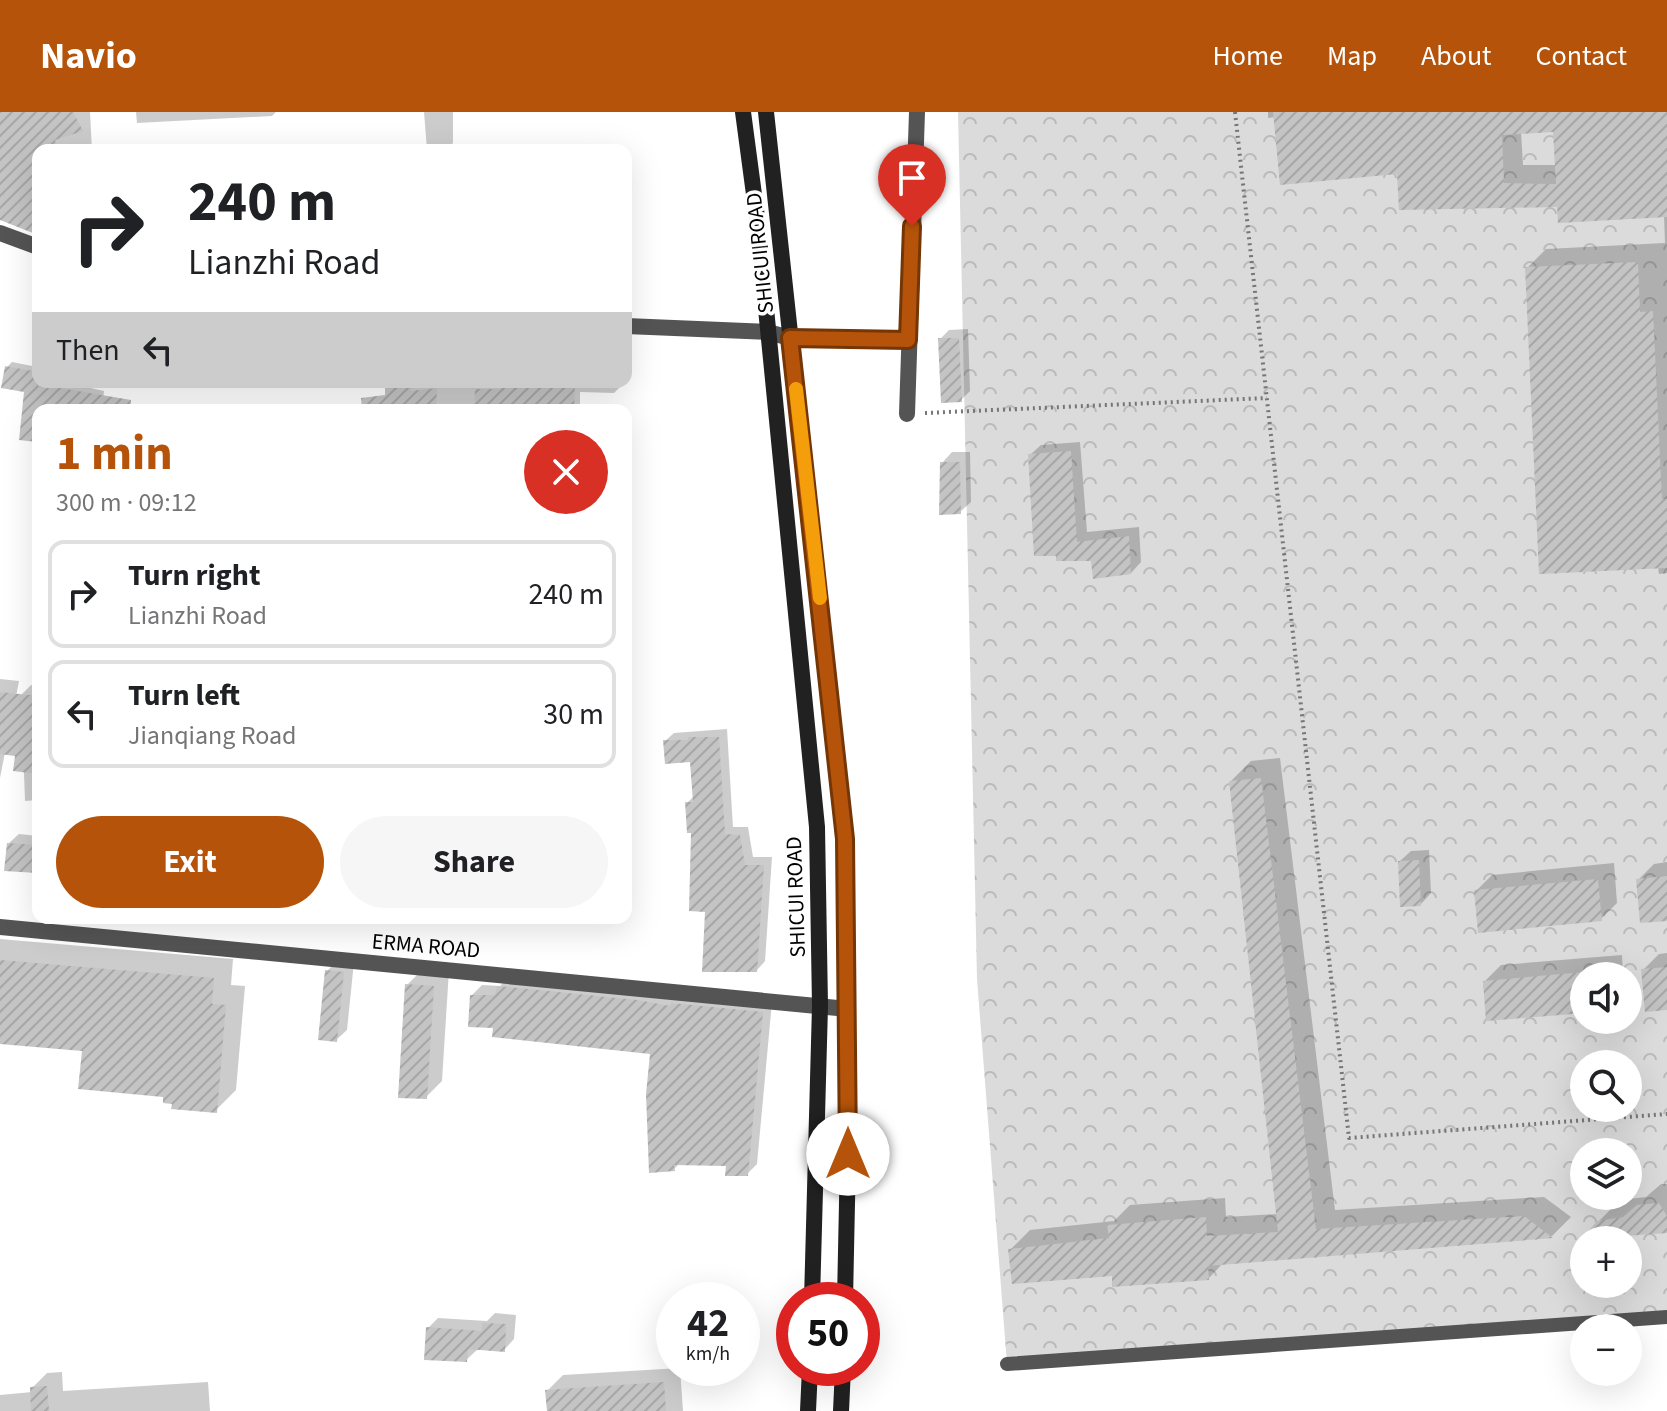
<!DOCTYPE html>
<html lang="en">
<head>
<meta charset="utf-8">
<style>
  :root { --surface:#fff; --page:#f6f6f6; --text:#202124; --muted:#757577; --line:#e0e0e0; --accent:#b45309 }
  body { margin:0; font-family:"Source Sans 3",sans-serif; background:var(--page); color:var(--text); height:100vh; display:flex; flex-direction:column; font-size:30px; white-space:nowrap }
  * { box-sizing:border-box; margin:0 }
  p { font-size:26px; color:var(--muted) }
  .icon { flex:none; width:44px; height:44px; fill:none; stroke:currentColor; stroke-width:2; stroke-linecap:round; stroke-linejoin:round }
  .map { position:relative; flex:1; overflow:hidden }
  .details { position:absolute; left:32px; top:292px; width:600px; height:520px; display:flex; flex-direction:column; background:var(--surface); border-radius:16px; box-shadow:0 8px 32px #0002 }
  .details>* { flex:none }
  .guide { position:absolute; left:32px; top:32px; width:600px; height:244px; border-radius:16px; box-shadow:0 8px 32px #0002; background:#fff; color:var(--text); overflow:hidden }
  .controls { position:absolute; left:1570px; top:850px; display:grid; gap:16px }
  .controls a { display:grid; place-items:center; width:72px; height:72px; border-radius:50%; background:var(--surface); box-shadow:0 8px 32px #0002; font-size:40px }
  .speed { position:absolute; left:656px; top:1170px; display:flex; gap:16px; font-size:40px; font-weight:700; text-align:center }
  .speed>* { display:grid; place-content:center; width:104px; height:104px; border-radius:50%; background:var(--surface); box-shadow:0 8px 32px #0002; line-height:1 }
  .speed small { font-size:20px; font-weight:400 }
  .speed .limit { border:12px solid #d22; background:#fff; color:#111 }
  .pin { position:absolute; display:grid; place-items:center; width:68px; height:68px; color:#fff; margin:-82px -34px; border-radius:50% 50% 50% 0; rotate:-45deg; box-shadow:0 0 8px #0007 }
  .pin .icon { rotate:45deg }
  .me { position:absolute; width:88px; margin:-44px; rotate:0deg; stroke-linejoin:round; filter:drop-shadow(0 0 6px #0008) }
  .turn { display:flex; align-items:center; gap:28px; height:168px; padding:0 24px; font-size:36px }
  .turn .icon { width:104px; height:104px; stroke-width:2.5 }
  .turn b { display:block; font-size:56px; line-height:68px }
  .then { display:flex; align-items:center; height:76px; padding:0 24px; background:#0003; gap:16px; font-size:30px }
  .round { display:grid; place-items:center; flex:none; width:84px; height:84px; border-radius:42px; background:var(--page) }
  .summary { display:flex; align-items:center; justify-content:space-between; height:136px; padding:0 24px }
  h1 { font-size:48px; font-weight:700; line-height:60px; color:var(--accent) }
  .cta { display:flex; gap:16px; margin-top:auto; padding:16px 24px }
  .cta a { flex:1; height:92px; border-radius:48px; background:var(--accent); color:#fff; font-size:32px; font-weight:700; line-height:92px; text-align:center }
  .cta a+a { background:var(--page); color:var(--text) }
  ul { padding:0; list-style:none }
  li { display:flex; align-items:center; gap:24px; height:108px; margin:0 16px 12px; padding:0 8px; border:4px solid var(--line); border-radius:16px }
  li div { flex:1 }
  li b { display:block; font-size:30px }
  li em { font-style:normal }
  header { display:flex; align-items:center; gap:48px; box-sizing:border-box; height:112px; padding:0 40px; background:var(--accent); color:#fff }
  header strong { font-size:38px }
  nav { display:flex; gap:44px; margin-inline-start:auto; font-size:28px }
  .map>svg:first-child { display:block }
  .park { fill:url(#park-crowns); fill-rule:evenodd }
  .shadow { fill:#0003; fill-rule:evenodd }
  .building { fill:url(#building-hatch); fill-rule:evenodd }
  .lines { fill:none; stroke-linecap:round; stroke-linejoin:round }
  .path { stroke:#767676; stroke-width:4; stroke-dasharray:2 4; stroke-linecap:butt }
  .pedestrian { stroke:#545454; stroke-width:14 }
  .minor { stroke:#545454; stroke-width:16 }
  .secondary { stroke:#212121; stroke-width:16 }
  .route-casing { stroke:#753606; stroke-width:20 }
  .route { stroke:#b45309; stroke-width:14 }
  .slow { stroke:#f59e0b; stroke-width:14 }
  .labels { text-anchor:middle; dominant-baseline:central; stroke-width:7; stroke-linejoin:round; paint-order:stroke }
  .street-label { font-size:22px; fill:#000; stroke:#fff }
</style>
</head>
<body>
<header>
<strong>Navio</strong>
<nav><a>Home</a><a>Map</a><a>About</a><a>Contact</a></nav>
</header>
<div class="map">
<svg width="1667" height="1299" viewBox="0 0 1667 1299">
  <defs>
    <pattern id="park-crowns" width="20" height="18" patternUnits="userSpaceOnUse" patternTransform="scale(2)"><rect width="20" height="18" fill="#dbdbdb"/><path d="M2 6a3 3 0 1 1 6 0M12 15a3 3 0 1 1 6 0" fill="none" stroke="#bababa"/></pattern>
    <pattern id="building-hatch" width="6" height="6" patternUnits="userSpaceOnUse" patternTransform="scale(2)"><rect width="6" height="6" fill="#c4c4c4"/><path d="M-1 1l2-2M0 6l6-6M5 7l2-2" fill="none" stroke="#a7a7a7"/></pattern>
  </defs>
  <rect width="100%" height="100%" fill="#fff"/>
  <path class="park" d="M958,0h709v1207l-660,45 -30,-385zM1584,864h44v44h-44zM1584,952h44v44h-44zM1584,1040h44v44h-44zM1584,1128h44v44h-44z"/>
  <path class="shadow" d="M0,0h90l2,38h-54v83l-38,-16z
    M136,0h140l-4,4 -135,7z
    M424,0h29v31l-7,7h-19z
    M1268,0h399v461l-8,1 -1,-7 -131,-299 19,-19 119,-6 -1,-28 -105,-10 -160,-33 -123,-55 -8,1zM1555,18l2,35h-34l-2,-33z
    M968,217l2,62 -9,9 -21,-61 9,-9z
    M38,237v33h26l40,9 -2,19h-64v31l-17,-3 5,-48 -19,-23 5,-5 20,4 2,-14z
    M388,270h233v4l-7,7 -34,-1v18h-193z
    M1080,330l7,90 52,-5 2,35 -10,11 -38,-14h-35l-28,-104 11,-10z
    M952,340h18l1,50 -11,10 -18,-49z
    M0,567l19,2 -19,97z
    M31,573l7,1v114l-13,1 -4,-106z
    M727,617l6,98h15l5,30h19l-7,104 -8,9 -50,-60 -20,-107 7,-7 -2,-36 -27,-19 9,-8z
    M1280,646l55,452 209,-13 27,20 -19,19 -328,26 -15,16 -95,-4 -104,-24 20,-20 84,-9 16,-16 95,-7 1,19 52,-3 -47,-433 20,-20z
    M19,722l19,2v69h-6v-34l-23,-28z
    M1429,738l2,43 -10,11 -21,-43 11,-10z
    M1667,750v57l-29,-39 16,-16z
    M1614,751l3,40 -16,16 -125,-28 16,-16z
    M0,827l233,20 -2,26 14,1 -9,104 -20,20 -42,-8 -90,-53 -84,-7z
    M1667,841v55l-24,-38 16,-16z
    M1622,843l1,21h-39v35l-99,-30 16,-16z
    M338,848l16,2 -7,68 -11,10 -9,-69z
    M423,857l26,1 -7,111 -16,16 -19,-112z
    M509,865l263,25 -15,162 -10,10 -19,-10 -48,-1 -6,6 -21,-117 -158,-26 -23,-31 10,-10 18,1z
    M1661,1072h6v47l-69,-9 22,-22 26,-3z
    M495,1201l21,2 -2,24 -10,11h-27l-11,10 -38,-32 10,-10 49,3z
    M680,1256l3,43h-134l-2,-20 16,-16z
    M62,1260l1,19 145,-9 2,29h-210v-16l32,-3v-4l15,-15z"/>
  <path class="building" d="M0,0h73l10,19 -28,9 3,10h-20v85l-38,-15z
    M1273,0h394v105l-109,6 -1,-16 -158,3 -2,-36 -117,11zM1553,20l3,52 -52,-1 -2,-48z
    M1638,150l2,50 13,-1 9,188h5v69l-128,6 -14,-307z
    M938,226h21l3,64 -21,1z
    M5,254l33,6v14h22v2l71,12 -1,10h-92l-1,32 -18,-2 5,-48 -23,-4z
    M385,270h27l-1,9 26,-3 -1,21 -74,1 -1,-12 24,-3z
    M502,270h73l-1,28h-100l1,-21h26z
    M1071,339l6,91 52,-6 2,38 -38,5 -2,-18h-35v-5h-22l-6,-102z
    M940,350h20l1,52 -22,1z
    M0,580l38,4v78l-25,-3 2,-15 -15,-2z
    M688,625h31l6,97 15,1 5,30h19l-7,107h-55l3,-60 -16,-1 2,-78h-4l-2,-31h8l-3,-40 -25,2 -2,-24h25z
    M1261,666l55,451 208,-13 29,22 -345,28 1,14 -97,7v-11l-100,8 -4,-35 101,-11 -2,-13 99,-8 1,19 71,-4 -49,-451z
    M7,731l31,2v28l-34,-2z
    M1419,748l2,46 -21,1 -2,-46z
    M1667,764v45l-27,2 -4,-44z
    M1598,767l4,42 -124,12 -4,-43z
    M0,848l214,18 -2,26 14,1 -9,108 -46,-4 1,-5 -9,-1v-6l-85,-8 4,-38 -82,-7z
    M1667,855v43l-22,2 -4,-43z
    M325,858l19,2 -7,70 -19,-2z
    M1584,860v41l-98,8 -3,-40z
    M405,872l29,2 -7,113 -29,-1z
    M497,874l140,14 33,6 1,-3 92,9 -15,164h-23l1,-10 -52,-1 1,6 -26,2 -3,-79 4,-40 -158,-17 1,-9 -25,-1 2,-32h25z
    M1659,1091l8,13v17l-85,6 15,-18 26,-4 14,-12z
    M482,1211l24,1 -1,28 -37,-3 -1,13 -43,-2 2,-33 56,4z
    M664,1270l2,29h-119l-2,-21z
    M47,1274l2,25h-18l-1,-24z"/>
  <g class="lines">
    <path class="path" d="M1235,0l114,1026 318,-24
      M925,301l342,-15"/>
    <path class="pedestrian" d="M1007,1252l660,-47"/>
    <path class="minor" d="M0,121l38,14
      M626,214l142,6 22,6 118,2
      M907,302l10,-302
      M0,815l848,82"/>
    <path class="secondary" d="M743,0l14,105 60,610 3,179 -8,294
      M766,0l79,727 3,315 -3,146
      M808,1299l2,-43
      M841,1299l2,-43"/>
  </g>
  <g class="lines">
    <defs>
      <path id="route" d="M848,1042l-3,-315 -55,-501 118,2 4,-114"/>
    </defs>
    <use href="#route" class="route-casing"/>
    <use href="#route" class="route"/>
    <path class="slow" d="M796,277l24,209"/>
  </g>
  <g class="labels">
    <g class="street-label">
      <text transform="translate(760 141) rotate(-96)">SHICUI ROAD</text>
      <text transform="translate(796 785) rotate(-92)">SHICUI ROAD</text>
      <text transform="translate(426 834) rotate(5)">ERMA ROAD</text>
    </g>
  </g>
</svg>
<div class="controls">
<a><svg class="icon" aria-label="sound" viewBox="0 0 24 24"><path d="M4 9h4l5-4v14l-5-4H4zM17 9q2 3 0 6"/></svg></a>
<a><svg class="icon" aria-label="search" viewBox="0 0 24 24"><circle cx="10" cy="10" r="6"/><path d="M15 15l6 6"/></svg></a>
<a><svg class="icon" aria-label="layers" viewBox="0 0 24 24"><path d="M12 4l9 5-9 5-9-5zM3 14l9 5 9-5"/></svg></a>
<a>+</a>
<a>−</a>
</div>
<div class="speed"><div>42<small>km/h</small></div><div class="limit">50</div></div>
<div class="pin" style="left:912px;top:114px;background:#d93025"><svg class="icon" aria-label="arrive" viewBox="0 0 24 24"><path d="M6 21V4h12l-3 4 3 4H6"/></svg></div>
<svg class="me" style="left:848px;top:1042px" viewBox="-20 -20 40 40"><circle r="19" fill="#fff"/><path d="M0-13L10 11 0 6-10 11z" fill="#b45309"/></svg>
<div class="guide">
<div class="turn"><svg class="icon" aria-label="right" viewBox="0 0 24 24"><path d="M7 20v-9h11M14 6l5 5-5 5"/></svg><div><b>240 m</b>Lianzhi Road</div></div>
<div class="then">Then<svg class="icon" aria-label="left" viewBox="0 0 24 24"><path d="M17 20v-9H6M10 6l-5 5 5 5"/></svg></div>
</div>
<section class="details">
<div class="summary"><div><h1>1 min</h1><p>300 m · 09:12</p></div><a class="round" style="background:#d93025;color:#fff"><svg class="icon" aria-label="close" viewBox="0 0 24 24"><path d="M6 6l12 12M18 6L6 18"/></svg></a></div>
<ul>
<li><svg class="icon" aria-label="right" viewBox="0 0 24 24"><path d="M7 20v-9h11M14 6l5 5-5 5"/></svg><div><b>Turn right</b><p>Lianzhi Road</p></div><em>240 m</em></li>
<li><svg class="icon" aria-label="left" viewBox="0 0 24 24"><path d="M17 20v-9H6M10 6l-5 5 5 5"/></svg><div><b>Turn left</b><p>Jianqiang Road</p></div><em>30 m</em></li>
</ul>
<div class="cta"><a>Exit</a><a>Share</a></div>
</section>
</div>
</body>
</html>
